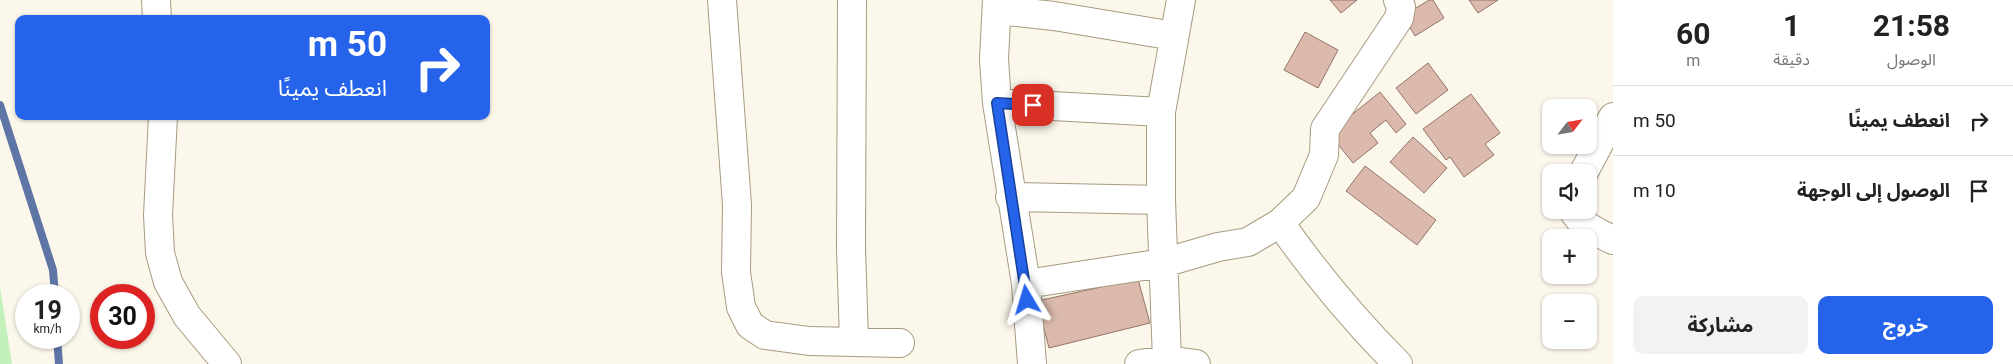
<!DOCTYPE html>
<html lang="ar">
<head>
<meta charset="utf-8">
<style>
  :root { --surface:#fff; --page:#f2f2f2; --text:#222; --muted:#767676; --line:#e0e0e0; --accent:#2563eb }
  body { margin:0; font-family:Roboto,"Noto Sans Arabic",sans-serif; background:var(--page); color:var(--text); direction:rtl; height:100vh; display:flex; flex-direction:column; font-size:19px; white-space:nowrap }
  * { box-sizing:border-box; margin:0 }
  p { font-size:16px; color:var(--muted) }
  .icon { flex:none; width:28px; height:28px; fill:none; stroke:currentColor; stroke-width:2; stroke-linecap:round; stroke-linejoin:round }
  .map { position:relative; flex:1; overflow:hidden; direction:ltr }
  .details { display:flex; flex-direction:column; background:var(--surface); width:400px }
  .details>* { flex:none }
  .banner { position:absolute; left:15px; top:15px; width:475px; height:105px; border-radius:10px; box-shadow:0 1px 4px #0004; direction:rtl; background:#2563eb; color:#fff; overflow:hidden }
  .needle { width:32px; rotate:59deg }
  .buttons { position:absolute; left:1542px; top:99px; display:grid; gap:10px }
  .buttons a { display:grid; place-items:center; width:55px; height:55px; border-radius:10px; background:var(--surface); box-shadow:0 1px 4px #0004; font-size:25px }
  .speed { position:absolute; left:15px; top:284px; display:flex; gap:10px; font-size:25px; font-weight:700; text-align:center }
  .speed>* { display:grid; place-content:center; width:65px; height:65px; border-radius:50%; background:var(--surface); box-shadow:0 1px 4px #0004; line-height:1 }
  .speed small { font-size:12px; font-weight:400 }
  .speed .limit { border:8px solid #d22; background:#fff; color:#111 }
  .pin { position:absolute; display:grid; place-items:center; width:42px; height:42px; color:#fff; margin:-21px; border-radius:10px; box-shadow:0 2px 8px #0006 }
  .me { position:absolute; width:55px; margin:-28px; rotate:353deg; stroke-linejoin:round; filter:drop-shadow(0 0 4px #0008) }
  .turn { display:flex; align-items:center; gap:18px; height:105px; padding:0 20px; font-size:22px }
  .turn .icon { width:65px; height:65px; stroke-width:2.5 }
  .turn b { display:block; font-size:35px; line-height:42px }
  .eta { display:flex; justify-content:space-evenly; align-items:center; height:85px; text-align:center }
  .eta b { font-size:30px; font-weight:700; line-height:35px }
  .button { display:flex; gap:10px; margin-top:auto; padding:10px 20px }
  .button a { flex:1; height:58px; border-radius:10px; background:var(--accent); color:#fff; font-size:20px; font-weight:700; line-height:58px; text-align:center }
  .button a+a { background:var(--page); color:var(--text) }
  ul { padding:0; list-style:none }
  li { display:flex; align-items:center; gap:15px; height:70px; padding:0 20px; border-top:1px solid var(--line) }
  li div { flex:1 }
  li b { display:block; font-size:19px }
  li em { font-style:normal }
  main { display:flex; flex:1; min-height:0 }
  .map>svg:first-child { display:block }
  .green { fill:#c2f1bc }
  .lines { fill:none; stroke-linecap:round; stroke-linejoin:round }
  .stream { stroke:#5e75a5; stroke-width:8 }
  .building { fill:#dbbaad; stroke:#937568 }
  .minor-casing { stroke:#a89b7f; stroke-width:30 }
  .minor { stroke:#fff; stroke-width:28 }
  .route-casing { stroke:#184099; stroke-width:12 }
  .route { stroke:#2563eb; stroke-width:9 }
</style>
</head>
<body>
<main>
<section class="details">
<div class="eta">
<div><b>21:58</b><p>الوصول</p></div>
<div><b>1</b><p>دقيقة</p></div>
<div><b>60</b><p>m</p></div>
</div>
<ul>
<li><svg class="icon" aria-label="right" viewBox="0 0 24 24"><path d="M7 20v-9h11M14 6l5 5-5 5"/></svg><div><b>انعطف يمينًا</b></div><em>50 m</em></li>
<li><svg class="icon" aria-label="arrive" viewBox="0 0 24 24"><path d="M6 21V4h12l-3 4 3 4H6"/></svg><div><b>الوصول إلى الوجهة</b></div><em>10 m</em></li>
</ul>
<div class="button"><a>خروج</a><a>مشاركة</a></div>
</section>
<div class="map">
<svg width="1613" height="364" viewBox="0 0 1613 364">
  <rect width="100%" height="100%" fill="#fcf7eb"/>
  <path class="green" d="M0,287l12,77h-12z"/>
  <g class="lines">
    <path class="stream" d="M0,105l53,165 2,25
      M57,338l2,26"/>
  </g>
  <path class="building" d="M1330,0h27l-16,13z
    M1429,0h4l11,18 -29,18 -12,-20z
    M1469,0h29l-20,13z
    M1305,32l33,18 -20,38 -34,-18z
    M1428,63l20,27 -32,24 -20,-26z
    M1380,92l26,32 -10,9 -10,-13 -16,13 8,10 -25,20 -24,-30z
    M1471,94l29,39 -15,11 9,11 -30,22 -14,-20 -4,3 -23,-31z
    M1413,137l34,31 -23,25 -34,-31z
    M1365,166l71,54 -19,25 -71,-54z
    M1138,279l12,44 -101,25 -12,-47z"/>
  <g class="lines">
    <defs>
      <path id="minor" d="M156,0l1,19
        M722,0l15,205 -1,67 5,35 9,18 15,10 44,6 91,2
        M852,0l-1,248 3,93
        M997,0l-3,59 3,44 29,181 6,80
        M998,10l56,6 120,20
        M997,103l164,9
        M163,116l-5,99 2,38 8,29 19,34 40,48
        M1584,172l29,-55
        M1010,197l151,3
        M1573,210c8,16 24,22 40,30
        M1280,223c36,51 74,97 118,141
        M1026,284l137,-21 55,-16 30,-5 32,-19 26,-25 18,-43 1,-26 74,-111 2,-11 -3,-7
        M1167,360l-6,-160v-88l20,-112
        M1139,364l28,-4 29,4"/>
    </defs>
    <use href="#minor" class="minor-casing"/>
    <use href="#minor" class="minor"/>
  </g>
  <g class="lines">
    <defs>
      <path id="route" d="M1027,300l-30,-197 36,2"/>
    </defs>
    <use href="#route" class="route-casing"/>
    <use href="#route" class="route"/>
  </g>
</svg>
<div class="buttons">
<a><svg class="needle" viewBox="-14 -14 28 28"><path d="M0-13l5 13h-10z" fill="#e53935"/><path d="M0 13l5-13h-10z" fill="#767676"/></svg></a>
<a><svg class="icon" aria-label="sound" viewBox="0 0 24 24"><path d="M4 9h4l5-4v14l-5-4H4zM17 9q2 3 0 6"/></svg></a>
<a>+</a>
<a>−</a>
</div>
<div class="speed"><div>19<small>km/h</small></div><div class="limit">30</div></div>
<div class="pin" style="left:1033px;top:105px;background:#d93025"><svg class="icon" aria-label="arrive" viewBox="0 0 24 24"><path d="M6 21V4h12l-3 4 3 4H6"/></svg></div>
<svg class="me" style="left:1027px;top:300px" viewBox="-20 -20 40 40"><path d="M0-17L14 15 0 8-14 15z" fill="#2563eb" stroke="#fff" stroke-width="4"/></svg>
<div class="banner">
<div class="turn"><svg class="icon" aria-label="right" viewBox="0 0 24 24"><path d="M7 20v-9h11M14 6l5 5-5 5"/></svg><div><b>50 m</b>انعطف يمينًا</div></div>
</div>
</div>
</main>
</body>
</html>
